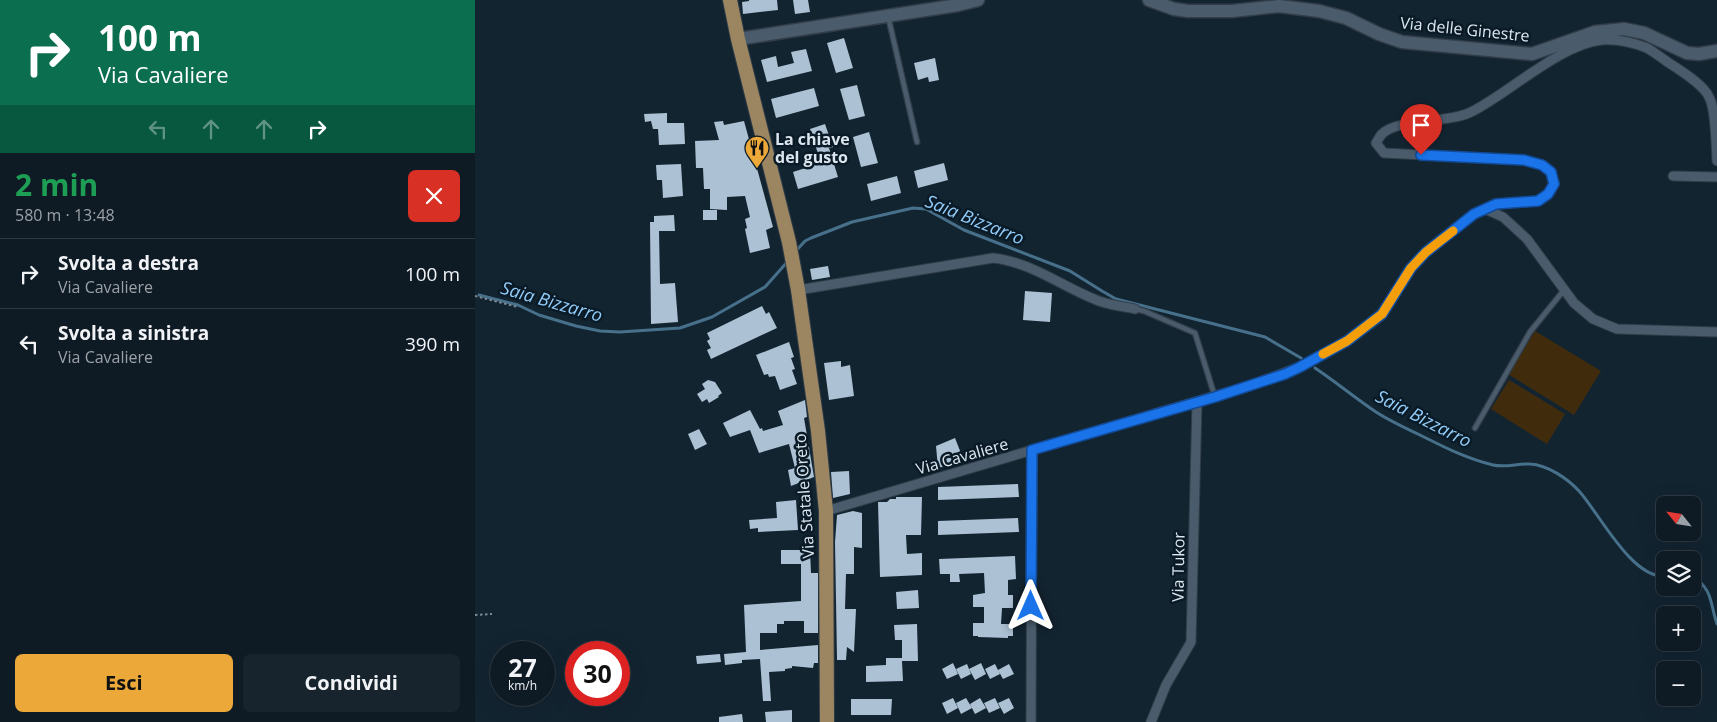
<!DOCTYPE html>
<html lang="it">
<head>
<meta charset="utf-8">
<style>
  :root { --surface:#0e1b25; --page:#17242d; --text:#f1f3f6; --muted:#9ba1a7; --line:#2e3942; --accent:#eca93a }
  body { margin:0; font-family:"Open Sans",sans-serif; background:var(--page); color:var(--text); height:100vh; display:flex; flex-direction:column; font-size:19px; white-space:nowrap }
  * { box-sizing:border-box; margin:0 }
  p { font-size:16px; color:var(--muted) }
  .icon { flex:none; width:28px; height:28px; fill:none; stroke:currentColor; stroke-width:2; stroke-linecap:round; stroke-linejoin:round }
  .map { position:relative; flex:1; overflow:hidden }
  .panel { display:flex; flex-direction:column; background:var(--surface); width:475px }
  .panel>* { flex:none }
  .top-card { background:#0b6e4f; color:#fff; overflow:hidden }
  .needle { width:32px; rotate:300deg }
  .fabs { position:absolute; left:1181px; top:496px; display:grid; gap:10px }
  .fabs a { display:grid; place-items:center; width:45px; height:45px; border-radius:8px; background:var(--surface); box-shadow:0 5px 20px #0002,0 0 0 1px var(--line); font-size:25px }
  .speed { position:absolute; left:15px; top:641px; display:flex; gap:10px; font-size:25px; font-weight:700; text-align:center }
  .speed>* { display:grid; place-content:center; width:65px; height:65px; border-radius:50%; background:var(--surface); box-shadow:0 5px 20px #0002,0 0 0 1px var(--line); line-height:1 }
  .speed small { font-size:12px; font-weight:400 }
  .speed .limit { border:8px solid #d22; background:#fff; color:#111 }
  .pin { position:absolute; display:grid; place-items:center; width:42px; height:42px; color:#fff; margin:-51px -21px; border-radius:50% 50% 50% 0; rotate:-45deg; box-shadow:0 0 5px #0007 }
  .pin .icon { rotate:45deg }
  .me { position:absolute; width:55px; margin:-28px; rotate:0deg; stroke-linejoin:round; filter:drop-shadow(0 0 4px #0008) }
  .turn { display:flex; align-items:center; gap:18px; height:105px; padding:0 15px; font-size:22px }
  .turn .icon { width:65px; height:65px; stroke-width:2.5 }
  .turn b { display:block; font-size:35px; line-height:42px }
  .lanes { display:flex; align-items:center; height:48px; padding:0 15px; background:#0003; justify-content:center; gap:25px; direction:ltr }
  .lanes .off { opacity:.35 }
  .round { display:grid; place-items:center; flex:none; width:52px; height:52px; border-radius:8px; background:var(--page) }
  .headline { display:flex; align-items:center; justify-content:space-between; height:85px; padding:0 15px }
  h1 { font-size:30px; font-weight:700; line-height:38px; color:#1e9e55 }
  .primary-button { display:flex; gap:10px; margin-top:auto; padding:10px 15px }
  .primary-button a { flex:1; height:58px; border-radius:8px; background:var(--accent); color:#111; font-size:20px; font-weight:700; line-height:58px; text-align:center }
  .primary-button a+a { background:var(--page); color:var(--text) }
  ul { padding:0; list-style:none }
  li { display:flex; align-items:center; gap:15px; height:70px; padding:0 15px; border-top:1px solid var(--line) }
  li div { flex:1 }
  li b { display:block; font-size:19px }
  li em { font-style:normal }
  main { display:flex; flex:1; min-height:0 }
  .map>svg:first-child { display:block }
  .green { fill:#402c0d }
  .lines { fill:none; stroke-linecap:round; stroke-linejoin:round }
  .stream { stroke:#47708b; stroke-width:3 }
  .building { fill:#acc1d3 }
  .lane-casing { stroke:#313d48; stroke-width:7 }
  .street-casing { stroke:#313d48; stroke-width:11 }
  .secondary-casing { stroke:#313d48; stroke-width:15 }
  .primary-casing { stroke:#313d48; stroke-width:16 }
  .path { stroke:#7c8a95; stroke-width:2; stroke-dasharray:2.5 2.5; stroke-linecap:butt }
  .lane { stroke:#4a5c6c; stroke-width:4.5 }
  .street { stroke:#4a5c6c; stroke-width:9 }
  .secondary { stroke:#4a5c6c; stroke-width:12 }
  .primary { stroke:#9c8661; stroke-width:14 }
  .route-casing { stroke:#114b97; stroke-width:12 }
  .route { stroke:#1a73e8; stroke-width:9 }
  .slow { stroke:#f59e0b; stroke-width:9 }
  .labels { text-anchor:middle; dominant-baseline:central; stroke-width:5; stroke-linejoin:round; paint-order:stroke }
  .street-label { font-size:16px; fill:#dbe6ef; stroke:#0a1b27 }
  .poi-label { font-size:16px; font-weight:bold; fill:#dbe6ef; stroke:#0a1b27; text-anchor:start }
  .water-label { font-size:18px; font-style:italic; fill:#92ccf9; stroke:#0a1b27 }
</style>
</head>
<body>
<main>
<section class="panel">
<div class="top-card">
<div class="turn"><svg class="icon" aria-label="right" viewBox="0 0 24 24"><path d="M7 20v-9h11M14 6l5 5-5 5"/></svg><div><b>100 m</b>Via Cavaliere</div></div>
<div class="lanes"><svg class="icon off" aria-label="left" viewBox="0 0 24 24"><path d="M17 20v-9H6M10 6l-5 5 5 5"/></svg><svg class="icon off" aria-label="ahead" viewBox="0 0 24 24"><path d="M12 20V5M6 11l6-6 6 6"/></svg><svg class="icon off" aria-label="ahead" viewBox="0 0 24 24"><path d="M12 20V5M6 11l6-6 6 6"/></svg><svg class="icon" aria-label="right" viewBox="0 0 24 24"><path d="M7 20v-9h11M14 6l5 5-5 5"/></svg></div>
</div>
<div class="headline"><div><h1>2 min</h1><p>580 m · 13:48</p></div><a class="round" style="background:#d93025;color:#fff"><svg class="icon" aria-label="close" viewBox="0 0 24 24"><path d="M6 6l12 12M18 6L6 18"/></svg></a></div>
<ul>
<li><svg class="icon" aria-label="right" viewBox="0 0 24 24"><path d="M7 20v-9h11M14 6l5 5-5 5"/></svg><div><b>Svolta a destra</b><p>Via Cavaliere</p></div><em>100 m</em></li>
<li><svg class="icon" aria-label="left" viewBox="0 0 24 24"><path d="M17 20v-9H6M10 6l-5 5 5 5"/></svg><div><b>Svolta a sinistra</b><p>Via Cavaliere</p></div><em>390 m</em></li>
</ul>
<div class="primary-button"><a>Esci</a><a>Condividi</a></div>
</section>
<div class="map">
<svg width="1242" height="722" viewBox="0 0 1242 722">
  <rect width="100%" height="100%" fill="#132431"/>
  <path class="green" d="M1060,331l66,40 -27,44 -66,-41z
    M1034,380l56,34 -18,30 -56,-35z"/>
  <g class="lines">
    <path class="stream" d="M321,251l9,-10 6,-3 41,-16 61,-14 13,1 38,21 106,41 32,20 14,8 149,38 36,21
      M4,295l39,10 21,10 37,11 24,5 20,1 60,-4 32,-11 53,-30 24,-27
      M840,368c21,14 40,30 61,44 14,9 29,16 44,23 24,12 47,24 73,30 13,3 25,-2 37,-1 18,1 38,15 49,27 20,22 53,88 86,85
      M1218,577c20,12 17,27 24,47"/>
  </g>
  <path class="building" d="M274,0h28l1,10 -35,4 -1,-12 7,-1z
    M318,0h15l2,12 -15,2z
    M369,38l9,30 -17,5 -9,-30z
    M331,49l6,22 -45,11 -6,-22 15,-4 2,11 16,-4 -3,-11z
    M460,58l4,22 -10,2 -1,-5 -10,3 -4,-17z
    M382,85l8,31 -16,4 -9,-31z
    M339,88l5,18 -43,12 -5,-19z
    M192,113v10h17l1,21 -26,1 -1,-16h-5l-2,-8 -6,1 -1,-8z
    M248,121l1,4 20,-4 29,106 -7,3 4,18 -20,5 -5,-24 2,-1 -2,-9 5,-2 -5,-21 -18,1v13l-17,-1v-20h-6l-1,-21h-7l-1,-27 24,-1 -5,-18z
    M350,124l8,23 -4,1 9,29 -40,12 -5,-17 28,-9 -11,-34z
    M394,132l9,31 -17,4 -8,-30z
    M469,163l4,17 -30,8 -4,-17z
    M206,164l2,32 -20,2 -1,-18h-5l-1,-15z
    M422,176l4,17 -30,8 -4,-17z
    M228,210h14v10h-14z
    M199,215l1,16h-16l1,53 15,-1 3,39 -27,2 -1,-102h4v-6z
    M353,266l2,11 -18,3 -2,-11z
    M550,291l27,2 -2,29 -27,-2z
    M287,306l4,8 3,-2 8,16 -66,31 -4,-9 4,-2 -4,-7 3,-2 -3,-6z
    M314,342l5,15 -3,1 4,11 -3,1 5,14 -17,6 -5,-14 -6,1 -1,-3 -4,1 -8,-20z
    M366,361v6l9,-2 4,31 -25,4 -5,-37z
    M233,380l7,2 7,11 -4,3 1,1 -10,6 -2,-4 -5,3 -5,-8 8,-5 -3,-5z
    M330,400l2,17 -3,1 10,59 -23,9 -3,-16 7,-2 -6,-24 -30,9 -9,-23 -20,7 -7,-14 27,-13 10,19 2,-1 1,3 20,-6 -5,-14z
    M224,429l8,15 -12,6 -7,-16z
    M480,438l9,23 -26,7 -2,-22z
    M374,471l1,23 -17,4 -2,-26z
    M543,484l1,13 -81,3v-13z
    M421,497h26l-1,38h-15l1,19 15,-1v22l-42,2 -2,-75h9l3,-3h6z
    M321,500l2,30 -40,2v-4l-8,1 -1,-9 28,-2 -1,-16z
    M378,511l9,2v35l-8,-1v27h-8l-1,35h11l-2,43 -7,-5 -1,13h-9l-2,-118 2,-27z
    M543,518l1,14 -81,3v-14z
    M306,550h29l1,23h7v60h-14v-12h-20v3h-7v9h-17v17l58,-5v18h-4l-1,5 -21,-2v2l-7,1v2l-16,1 2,29h-8l-3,-42 -18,1v3l-17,2 -1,-11 22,-2 -2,-47 57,-4v-37h-20z
    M540,556l1,23 -8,1v15h5v13h-11l-1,16h12v12h-5v2l-30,-1v-1h-5v-13h11v-16h-11v-12l12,-2 -1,-20 -25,1 1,8h-10v-8h-10l-1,-15z
    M443,590l1,18 -22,1 -1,-17z
    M442,624l1,37h-16l1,20 -37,1v-16l20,-1v-7h16v-18h-7l-1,-15z
    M245,654l1,8 -24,2 -1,-8z
    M478,663l5,11 -11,5 -5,-10z
    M506,663l5,11 -11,6 -6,-11z
    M492,664l4,10 -10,5 -5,-10z
    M520,664l5,10 -10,5 -5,-10z
    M534,664l5,10 -11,5 -5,-9z
    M478,698l5,10 -11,6 -5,-11z
    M491,698l6,10 -11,6 -5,-11z
    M505,698l6,10 -11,6 -5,-10z
    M520,698l5,10 -11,5 -5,-10z
    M534,698l5,10 -10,6 -6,-11z
    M376,699h41l-1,16h-40z
    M317,710v12h-26l-1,-10z
    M267,714l1,8h-24v-5z"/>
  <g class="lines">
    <defs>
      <path id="lane" d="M413,16l29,126
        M660,309l9,2 51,22 20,64
        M1000,428l55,-96 34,-42"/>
      <path id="street" d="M1198,176l44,1
        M1010,209l18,8 24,22 47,64 19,16 24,10 100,3
        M323,290l195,-32c37,4 67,27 101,41 12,6 28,7 41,10
        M351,511l423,-125 51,-19 47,-26 35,-26 29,-47 15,-16 48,-38 22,-10 42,-3 10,-7 6,-10 -3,-12 -9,-7 -18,-5 -140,-7 -8,-10c2,-3 4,-7 6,-9 15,-16 68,-10 91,-23 37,-19 88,-67 129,-71 14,-1 32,3 45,8 7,4 15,10 22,15 11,7 35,22 40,34 7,12 7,48 8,64
        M556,722l1,-272
        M676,722l15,-37 25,-43 6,-239"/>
      <path id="secondary" d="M674,0l25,9 14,2h44l47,-5 40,5 27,7 33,16 23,8 130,12 63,-22 29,-3 20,4 43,20 12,1 18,-3
        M263,39l220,-34 20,-5"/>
      <path id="primary" d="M255,0l8,39 51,203 9,48 20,141 8,80 1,211"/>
    </defs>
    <use href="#lane" class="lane-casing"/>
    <use href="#street" class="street-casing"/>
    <use href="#secondary" class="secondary-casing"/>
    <use href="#primary" class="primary-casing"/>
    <path class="path" d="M0,296l43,11
      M0,615l17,-1"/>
    <use href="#lane" class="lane"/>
    <use href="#street" class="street"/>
    <use href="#secondary" class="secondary"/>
    <use href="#primary" class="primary"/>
  </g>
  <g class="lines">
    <defs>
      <path id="route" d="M556,606l1,-156 183,-53 70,-23 15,-7 47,-26 35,-27 29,-46 15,-16 48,-38 22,-10 42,-3 10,-7 6,-10 -3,-12 -9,-7 -18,-5 -103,-5"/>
    </defs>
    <use href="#route" class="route-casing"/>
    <use href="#route" class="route"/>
    <path class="slow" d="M848,354l24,-13 35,-27 29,-46 15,-16 27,-21"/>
  </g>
  <defs>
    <symbol id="restaurant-pin" viewBox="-11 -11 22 30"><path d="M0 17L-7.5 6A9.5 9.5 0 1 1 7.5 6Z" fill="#eca93a" stroke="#0a1b27"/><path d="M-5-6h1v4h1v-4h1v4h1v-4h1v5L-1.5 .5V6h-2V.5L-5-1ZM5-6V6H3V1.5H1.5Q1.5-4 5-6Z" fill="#111"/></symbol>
  </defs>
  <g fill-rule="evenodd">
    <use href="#restaurant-pin" x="268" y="134" width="28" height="38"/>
  </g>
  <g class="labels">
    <g class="street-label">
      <text transform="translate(990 29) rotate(6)">Via delle Ginestre</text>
      <text transform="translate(487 456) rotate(-16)">Via Cavaliere</text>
      <text transform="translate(329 496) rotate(-94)">Via Statale Oreto</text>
      <text transform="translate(703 567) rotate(-89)">Via Tukor</text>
    </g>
    <g class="poi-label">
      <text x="300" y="139">La chiave<tspan x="300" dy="18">del gusto</tspan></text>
    </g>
    <g class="water-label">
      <text transform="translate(500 219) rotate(22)">Saia Bizzarro</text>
      <text transform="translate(77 301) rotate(16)">Saia Bizzarro</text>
      <text transform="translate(949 418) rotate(27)">Saia Bizzarro</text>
    </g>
  </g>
</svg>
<div class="fabs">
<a><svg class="needle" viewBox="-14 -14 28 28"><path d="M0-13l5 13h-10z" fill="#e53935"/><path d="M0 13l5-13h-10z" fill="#9ba1a7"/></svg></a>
<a><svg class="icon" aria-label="layers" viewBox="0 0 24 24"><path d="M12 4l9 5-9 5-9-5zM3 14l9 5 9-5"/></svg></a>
<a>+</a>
<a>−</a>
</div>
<div class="speed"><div>27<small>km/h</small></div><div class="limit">30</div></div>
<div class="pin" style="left:946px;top:155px;background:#d93025"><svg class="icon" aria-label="arrive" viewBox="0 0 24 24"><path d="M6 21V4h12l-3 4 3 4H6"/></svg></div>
<svg class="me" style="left:556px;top:606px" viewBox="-20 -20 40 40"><path d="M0-17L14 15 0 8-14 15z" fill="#1a73e8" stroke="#fff" stroke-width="4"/></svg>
</div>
</main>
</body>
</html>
